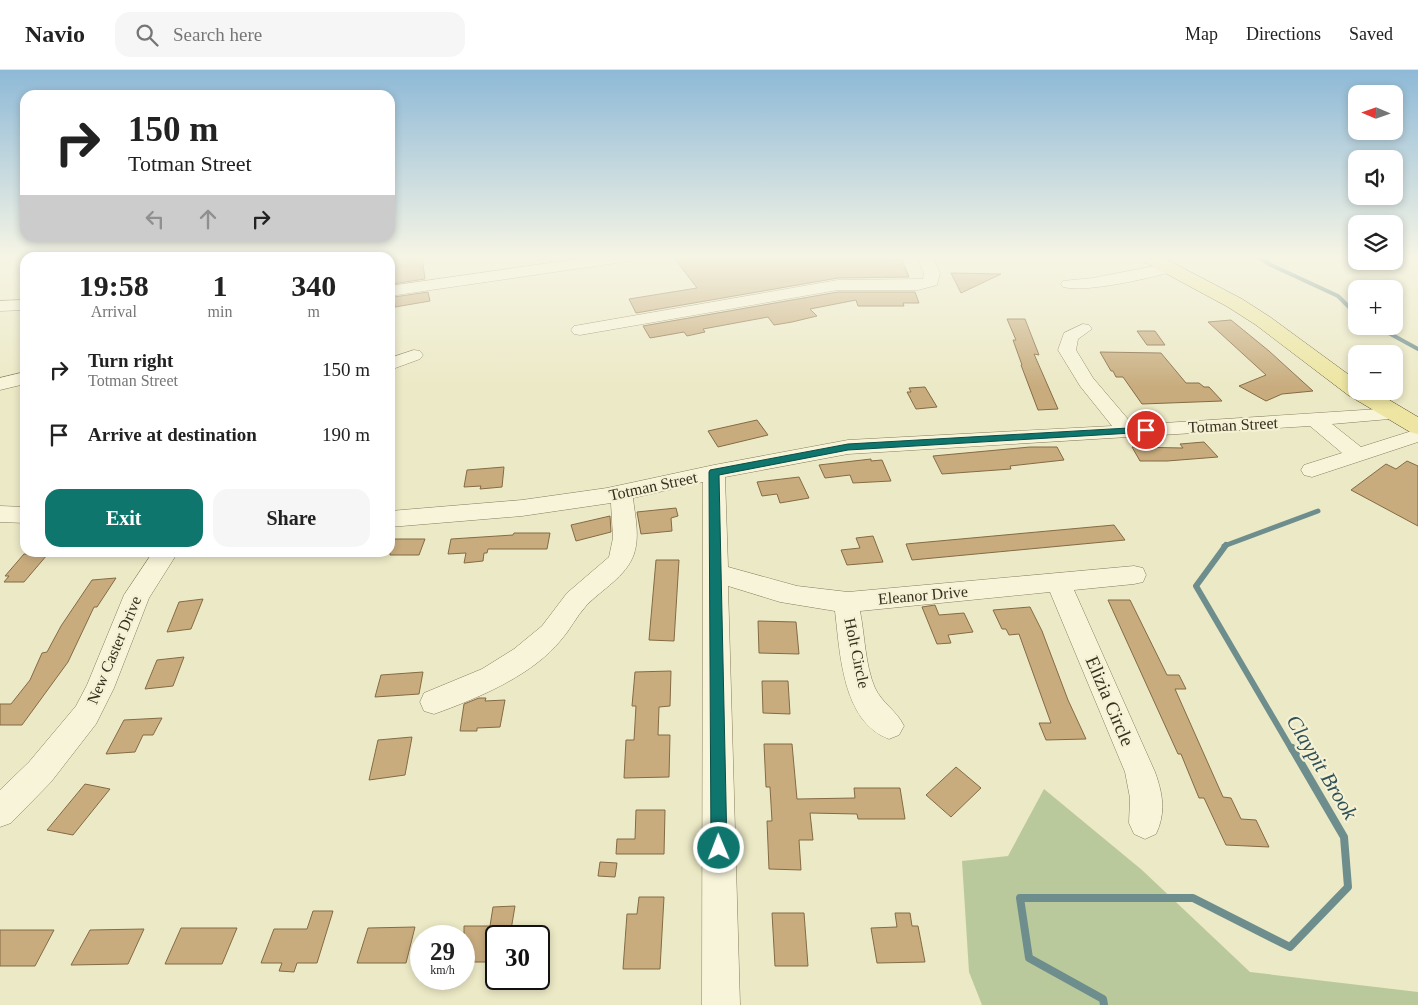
<!DOCTYPE html>
<html lang="en">
<head>
<meta charset="utf-8">
<style>
  :root { --surface:#fff; --page:#f6f6f6; --text:#222; --muted:#767676; --line:#e0e0e0; --accent:#0f766e }
  body { margin:0; font-family:"Times New Roman",serif; background:var(--page); color:var(--text); height:100vh; display:flex; flex-direction:column; font-size:19px; white-space:nowrap }
  * { box-sizing:border-box; margin:0 }
  p { font-size:16px; color:var(--muted) }
  .icon { flex:none; width:28px; height:28px; fill:none; stroke:currentColor; stroke-width:2; stroke-linecap:round; stroke-linejoin:round }
  .map { position:relative; flex:1; overflow:hidden }
  .side { position:absolute; left:20px; top:182px; width:375px; height:305px; display:flex; flex-direction:column; background:var(--surface); border-radius:15px; box-shadow:0 2px 8px #0003 }
  .side>* { flex:none }
  .top-card { position:absolute; left:20px; top:20px; width:375px; height:152px; border-radius:15px; box-shadow:0 2px 8px #0003; background:#fff; color:var(--text); overflow:hidden }
  .needle { width:32px; rotate:272deg }
  .fabs { position:absolute; left:1348px; top:15px; display:grid; gap:10px }
  .fabs a { display:grid; place-items:center; width:55px; height:55px; border-radius:10px; background:var(--surface); box-shadow:0 2px 8px #0003; font-size:25px }
  .speed { position:absolute; left:410px; top:855px; display:flex; gap:10px; font-size:25px; font-weight:700; text-align:center }
  .speed>* { display:grid; place-content:center; width:65px; height:65px; border-radius:50%; background:var(--surface); box-shadow:0 2px 8px #0003; line-height:1 }
  .speed small { font-size:12px; font-weight:400 }
  .speed .limit { border:2px solid #111; border-radius:8px; background:#fff; color:#111 }
  .pin { position:absolute; display:grid; place-items:center; width:42px; height:42px; color:#fff; margin:-21px; border:2px solid #fff; border-radius:50%; box-shadow:0 1px 5px #0007 }
  .me { position:absolute; width:55px; margin:-28px; rotate:359deg; stroke-linejoin:round; filter:drop-shadow(0 0 4px #0008) }
  .turn { display:flex; align-items:center; gap:18px; height:105px; padding:0 25px; font-size:22px }
  .turn .icon { width:65px; height:65px; stroke-width:2.5 }
  .turn b { display:block; font-size:35px; line-height:42px }
  .lanes { display:flex; align-items:center; height:48px; padding:0 25px; background:#0003; justify-content:center; gap:25px; direction:ltr }
  .lanes .off { opacity:.35 }
  .eta { display:flex; justify-content:space-evenly; align-items:center; height:85px; text-align:center }
  .eta b { font-size:30px; font-weight:600; line-height:35px }
  .action { display:flex; gap:10px; margin-top:auto; padding:10px 25px }
  .action a { flex:1; height:58px; border-radius:15px; background:var(--accent); color:#fff; font-size:20px; font-weight:600; line-height:58px; text-align:center }
  .action a+a { background:var(--page); color:var(--text) }
  ul { padding:0; list-style:none }
  li { display:flex; align-items:center; gap:15px; height:65px; padding:0 25px }
  li div { flex:1 }
  li b { display:block; font-size:19px }
  li em { font-style:normal }
  header { display:flex; align-items:center; gap:30px; box-sizing:border-box; height:70px; padding:0 25px; background:var(--surface); border-bottom:1px solid var(--line) }
  header strong { font-size:24px }
  nav { display:flex; gap:28px; margin-inline-start:auto; font-size:18px }
  .search { width:350px; height:45px; background:var(--page); display:flex; align-items:center; gap:12px; box-sizing:border-box; padding:0 18px; border-radius:15px; color:var(--muted); font-size:19px }
  .map>svg:first-child { display:block }
  .green { fill:#bac99b }
  .lines { fill:none; stroke-linecap:round; stroke-linejoin:round }
  .stream-far3 { stroke:#6e8e8d; stroke-width:4 }
  .stream-far2 { stroke:#6e8e8d; stroke-width:5 }
  .stream-far1 { stroke:#6e8e8d; stroke-width:6 }
  .stream { stroke:#6e8e8d; stroke-width:8 }
  .building { fill:#c8ac7e; stroke:#846b44 }
  .minor-casing { stroke:#867c5d; stroke-width:1 }
  .major-casing { stroke:#544931; stroke-width:1 }
  .minor { fill:#f7f4d9; fill-rule:evenodd }
  .major { fill:#ede5a1; fill-rule:evenodd }
  .route { fill:#0f766e; stroke:#0a4d48 }
  .labels { text-anchor:middle; dominant-baseline:central; stroke-width:4.5; stroke-linejoin:round; paint-order:stroke }
  .street-label { font-size:16px; fill:#373020; stroke:#f4f1d5 }
  .near-street-label { font-size:19px; fill:#373020; stroke:#f4f1d5 }
  .near-water-label { font-size:21px; font-style:italic; fill:#305056; stroke:#f4f1d5 }
</style>
</head>
<body>
<header>
<strong>Navio</strong>
<div class="search"><svg class="icon" aria-label="search" viewBox="0 0 24 24"><circle cx="10" cy="10" r="6"/><path d="M15 15l6 6"/></svg>Search here</div>
<nav><a>Map</a><a>Directions</a><a>Saved</a></nav>
</header>
<div class="map">
<svg width="1418" height="935" viewBox="0 0 1418 935">
  <rect width="100%" height="100%" fill="#ece9c6"/>
  <path class="green" d="M1044,719l98,81 108,102 168,20v13h-436l-13,-33 -7,-111 46,-5z"/>
  <g class="lines">
    <path class="stream-far3" d="M1257,186l14,9 67,31 18,18
      M1376,256l42,23"/>
    <path class="stream-far2" d="M1224,476l94,-35"/>
    <path class="stream-far1" d="M1226,475l-30,41 96,164"/>
    <path class="stream" d="M1104,935l-1,-6 -74,-41 -9,-60h173l97,49 58,-60 -4,-50 -52,-89"/>
  </g>
  <path class="building" d="M388,186h34l3,23 -33,5 -2,-26z
    M673,186h210l2,4h17l7,17 -71,1 -202,35 -7,-14 68,-11z
    M951,203l50,1 -40,19z
    M428,222l2,9 -35,6 -1,-10z
    M838,222h77l4,11h-16l1,3h-46l-2,-6 -46,9 7,7 -25,6 -18,3 -6,-8 -65,12 2,3 -18,4 -3,-4 -34,6 -7,-12z
    M1007,249h18l14,36 -5,-1 24,55 -20,1 -17,-45h1l-9,-25h3z
    M1231,250l38,31 44,40 -31,3 -16,7 -27,-15 27,-11 -58,-53z
    M1137,261h18l10,14h-18z
    M1100,282l61,1 25,30h13l5,4h5l13,14 -80,3 -19,-27h-7l-3,-6h-2z
    M925,317l12,20 -21,2 -9,-17h4l-2,-4z
    M757,350l11,15 -50,12 -10,-16z
    M1204,372l14,15 -51,4h-27l-8,-14 51,1 -3,-4z
    M1030,377h27l7,13 -54,6 1,3 -69,5 -9,-18z
    M871,389v2l11,-1 9,21 -38,2 -3,-8 -25,3 -6,-13z
    M1407,391l11,5v60l-67,-36 35,-26 10,5z
    M504,397l-2,20 -22,2 1,-3 -17,1 3,-17z
    M799,407l10,21 -29,5 -3,-9 -15,2 -5,-14z
    M676,438l2,8 -7,2 1,13 -31,3 -4,-22z
    M610,446l1,16 -35,9 -5,-16z
    M1114,455l11,15 -213,20 -6,-16z
    M514,463h36l-3,16h-59l-1,4h-3l-1,8 -19,2 2,-10 -18,1 3,-15 62,-4z
    M873,466l10,26 -36,3 -6,-15 19,-2 -4,-10z
    M390,469h35l-6,16h-29z
    M24,484l23,1 -23,27h-20l5,-6h-4z
    M656,490h23l-5,81 -25,-1z
    M116,508l-19,29h-3l-26,55 -46,63h-22v-21h11l19,-24 12,-27 5,-1 14,-26 31,-46z
    M203,529l-12,30 -24,3 12,-30z
    M1108,530h22l37,75h12l7,14h-11l48,108 8,1 10,21 15,1 13,27 -43,-2 -22,-47h-5l-18,-44h-3z
    M935,535l4,10 25,-2 9,19 -25,3 3,8 -14,1 -15,-37z
    M1030,537l12,24 26,69 18,39 -40,1 -7,-17h12l-32,-89 -10,1 -3,-6h-4l-9,-19z
    M758,551l38,1 3,32 -40,-1z
    M184,587l-11,29 -28,3 12,-29z
    M671,601l-1,35 -11,1 -1,28h12l-1,42 -45,1 2,-38h8l2,-34h-4l3,-34z
    M423,602l-4,22 -44,3 6,-22z
    M762,611h26l2,33 -27,-1z
    M479,628h7l-1,3 20,-1 -5,27 -23,1v3h-17l4,-27z
    M162,648l-9,17h-10l-8,17 -29,2 18,-34z
    M412,667l-7,38 -36,5 9,-40z
    M764,674h28l5,55 58,-1 -1,-10h46l5,31h-47l-1,-5 -47,-1 3,27h-14l2,30 -32,-1 -2,-48h5l-2,-34h-4z
    M956,697l25,21 -30,29 -25,-22z
    M85,714l25,5 -37,46 -26,-5z
    M636,740h29l-1,44h-48l1,-15h18z
    M600,792l17,1 -2,14 -17,-1z
    M639,827h25l-4,72h-37l4,-55h10z
    M515,836l-5,30h-14v26h-32v-36h26l3,-19z
    M313,841h20l-16,52h-20l-3,9 -15,-1 3,-8h-21l13,-34h33z
    M772,843h32l4,53h-33z
    M895,843h15l2,13h6l7,36 -48,1 -6,-35 26,-1z
    M415,857l-9,36h-49l11,-35z
    M181,858h56l-15,36h-57z
    M144,859l-16,35 -57,1 19,-35z
    M0,860h54l-19,36h-35z"/>
  <g class="lines">
    <defs>
      <path id="minor" d="M256,186h23l-24,2z
        M317,186h16l-16,2z
        M598,186h40l-3,3 -5,2 -240,35v-10z
        M916,186h16l8,17 -3,12 -19,5h-80l-258,45 -6,-1 -3,-4 3,-4 6,-1 258,-45 85,-1 1,-6z
        M1170,193l5,2 3,3 -3,3c-25,7 -88,22 -112,16l-2,-3 2,-3 30,-3z
        M25,230v10l-25,1v-10z
        M1083,254l6,1 3,4 -14,10 -2,11 17,28 40,47 261,-17 7,2 3,4 -3,4 -69,6 29,23 57,-18v13l-106,35 -8,-2 -3,-5 3,-5 38,-12 -32,-27 -462,28 -123,23 3,90 69,19 51,6 286,-26 9,2 3,7 -3,7 -9,2 -60,6 81,182c8,22 11,41 1,62l-11,5 -11,-5 -5,-11 1,-25 -5,-26 -75,-180 -190,19c5,25 5,54 15,77 7,15 22,23 29,38l-5,9 -10,4c-47,-17 -49,-87 -54,-128l-55,-9 -52,-16 12,419h-38l1,-523 -70,16c2,18 7,38 1,56 -8,23 -32,35 -48,52 -10,11 -16,24 -25,34 -29,36 -85,59 -127,74l-10,-3 -4,-9 4,-9 58,-24 32,-20 28,-23 25,-33 42,-36 4,-19 -2,-35 -89,13 -132,11v-16l132,-11 85,-12 107,-23 134,-25 264,-14 -32,-40 -22,-36 6,-17z
        M414,280l6,1 3,4 -3,4 -30,11v-12z
        M25,302v12l-25,6v-12z
        M0,436l25,1v16l-25,-1z
        M153,482h25l-29,46 -35,90 -18,36 -45,58 -40,41 -11,4v-37l29,-28 47,-56 11,-21 37,-90z"/>
      <path id="major" d="M1138,186h22l82,43 28,18 86,63v11h18l44,26v17l-8,-2 -62,-37 -92,-70 -28,-18 -87,-47z"/>
    </defs>
    <use href="#minor" class="minor-casing"/>
    <use href="#major" class="major-casing"/>
    <use href="#minor" class="minor"/>
    <use href="#major" class="major"/>
  </g>
  <linearGradient id="sky" x2="0" y2="1"><stop stop-color="#8eb9d7"/><stop offset="0.59" stop-color="#f6f5e5"/><stop offset="1" stop-color="#f6f5e5" stop-opacity="0"/></linearGradient>
  <rect width="1418" height="317" fill="url(#sky)"/>
  <path class="route" d="M1146,357l3,1v4l-301,18 -129,25 8,373 -2,5 -6,2 -5,-2 -3,-5 -2,-376 1,-2 138,-26z"/>
  <g class="labels">
    <g class="street-label">
      <text transform="translate(1233 355) rotate(-3)">Totman Street</text>
      <text transform="translate(653 416) rotate(-12)">Totman Street</text>
      <text transform="translate(923 525) rotate(-5)">Eleanor Drive</text>
      <text transform="translate(114 580) rotate(-67)">New Caster Drive</text>
      <text transform="translate(857 583) rotate(78)">Holt Circle</text>
    </g>
    <g class="near-street-label">
      <text transform="translate(1110 631) rotate(67)">Elizia Circle</text>
    </g>
    <g class="near-water-label">
      <text transform="translate(1322 697) rotate(59)">Claypit Brook</text>
    </g>
  </g>
</svg>
<div class="fabs">
<a><svg class="needle" viewBox="-14 -14 28 28"><path d="M0-13l5 13h-10z" fill="#e53935"/><path d="M0 13l5-13h-10z" fill="#767676"/></svg></a>
<a><svg class="icon" aria-label="sound" viewBox="0 0 24 24"><path d="M4 9h4l5-4v14l-5-4H4zM17 9q2 3 0 6"/></svg></a>
<a><svg class="icon" aria-label="layers" viewBox="0 0 24 24"><path d="M12 4l9 5-9 5-9-5zM3 14l9 5 9-5"/></svg></a>
<a>+</a>
<a>−</a>
</div>
<div class="speed"><div>29<small>km/h</small></div><div class="limit">30</div></div>
<div class="pin" style="left:1146px;top:360px;background:#d93025"><svg class="icon" aria-label="arrive" viewBox="0 0 24 24"><path d="M6 21V4h12l-3 4 3 4H6"/></svg></div>
<svg class="me" style="left:719px;top:778px" viewBox="-20 -20 40 40"><circle r="17" fill="#0f766e" stroke="#fff" stroke-width="3"/><path d="M0-11L8 9 0 5-8 9z" fill="#fff"/></svg>
<div class="top-card">
<div class="turn"><svg class="icon" aria-label="right" viewBox="0 0 24 24"><path d="M7 20v-9h11M14 6l5 5-5 5"/></svg><div><b>150 m</b>Totman Street</div></div>
<div class="lanes"><svg class="icon off" aria-label="left" viewBox="0 0 24 24"><path d="M17 20v-9H6M10 6l-5 5 5 5"/></svg><svg class="icon off" aria-label="ahead" viewBox="0 0 24 24"><path d="M12 20V5M6 11l6-6 6 6"/></svg><svg class="icon" aria-label="right" viewBox="0 0 24 24"><path d="M7 20v-9h11M14 6l5 5-5 5"/></svg></div>
</div>
<section class="side">
<div class="eta">
<div><b>19:58</b><p>Arrival</p></div>
<div><b>1</b><p>min</p></div>
<div><b>340</b><p>m</p></div>
</div>
<ul>
<li><svg class="icon" aria-label="right" viewBox="0 0 24 24"><path d="M7 20v-9h11M14 6l5 5-5 5"/></svg><div><b>Turn right</b><p>Totman Street</p></div><em>150 m</em></li>
<li><svg class="icon" aria-label="arrive" viewBox="0 0 24 24"><path d="M6 21V4h12l-3 4 3 4H6"/></svg><div><b>Arrive at destination</b></div><em>190 m</em></li>
</ul>
<div class="action"><a>Exit</a><a>Share</a></div>
</section>
</div>
</body>
</html>
